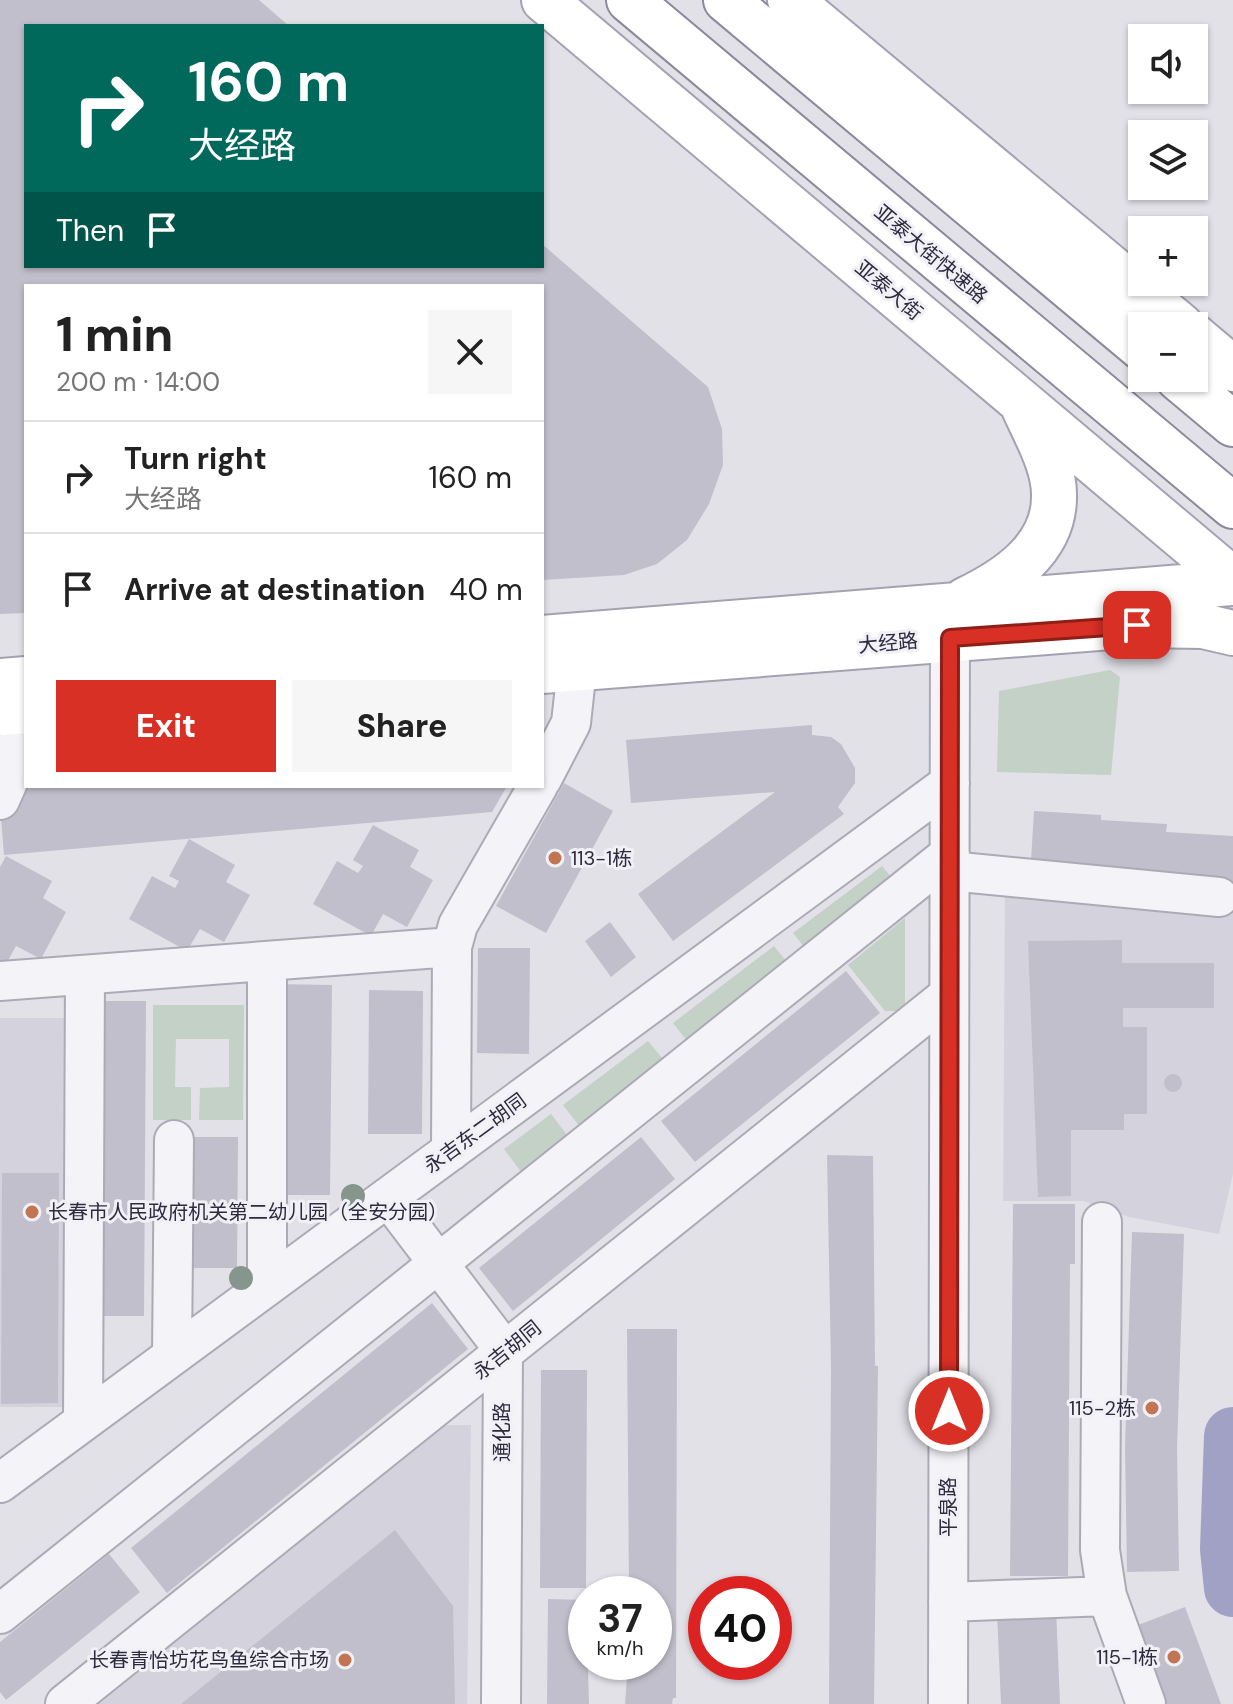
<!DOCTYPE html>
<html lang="en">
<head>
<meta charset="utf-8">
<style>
  :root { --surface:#fff; --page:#f6f6f6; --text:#222; --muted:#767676; --line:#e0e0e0; --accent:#d93025 }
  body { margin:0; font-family:"DM Sans","Noto Sans SC",sans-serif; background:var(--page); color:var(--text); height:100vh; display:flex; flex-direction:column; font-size:30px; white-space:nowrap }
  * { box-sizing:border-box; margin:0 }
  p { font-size:26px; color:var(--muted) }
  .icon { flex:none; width:44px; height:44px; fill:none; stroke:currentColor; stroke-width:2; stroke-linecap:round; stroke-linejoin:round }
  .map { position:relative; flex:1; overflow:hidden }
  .panel { position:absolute; left:24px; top:284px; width:520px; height:504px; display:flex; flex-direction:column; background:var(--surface); border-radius:0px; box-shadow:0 2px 6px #0004 }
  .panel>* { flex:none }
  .banner { position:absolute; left:24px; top:24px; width:520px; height:244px; border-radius:0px; box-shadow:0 2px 6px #0004; background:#00695c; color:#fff; overflow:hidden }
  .fabs { position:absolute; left:1128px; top:24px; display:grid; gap:16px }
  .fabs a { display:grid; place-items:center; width:80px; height:80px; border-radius:0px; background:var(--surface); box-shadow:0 2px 6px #0004; font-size:40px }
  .speed { position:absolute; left:568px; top:1576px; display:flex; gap:16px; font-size:40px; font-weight:700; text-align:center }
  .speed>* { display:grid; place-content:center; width:104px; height:104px; border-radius:50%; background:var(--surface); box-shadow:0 2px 6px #0004; line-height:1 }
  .speed small { font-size:20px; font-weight:400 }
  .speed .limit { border:12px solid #d22; background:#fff; color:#111 }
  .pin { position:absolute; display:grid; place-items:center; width:68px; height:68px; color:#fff; margin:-34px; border-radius:16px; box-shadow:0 4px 12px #0006 }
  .me { position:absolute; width:88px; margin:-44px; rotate:0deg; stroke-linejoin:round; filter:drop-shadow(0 0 6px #0008) }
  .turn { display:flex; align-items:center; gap:28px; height:168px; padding:0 32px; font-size:36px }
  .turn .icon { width:104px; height:104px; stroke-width:2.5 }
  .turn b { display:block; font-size:56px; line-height:68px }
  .then { display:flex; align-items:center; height:76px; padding:0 32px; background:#0003; gap:16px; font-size:30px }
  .round { display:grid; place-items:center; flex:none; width:84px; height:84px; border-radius:0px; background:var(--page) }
  .head { display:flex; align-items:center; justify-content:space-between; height:136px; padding:0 32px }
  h1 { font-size:48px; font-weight:800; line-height:60px }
  .primary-button { display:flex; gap:16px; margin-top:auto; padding:16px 32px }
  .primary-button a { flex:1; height:92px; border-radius:0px; background:var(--accent); color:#fff; font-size:32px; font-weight:800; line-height:92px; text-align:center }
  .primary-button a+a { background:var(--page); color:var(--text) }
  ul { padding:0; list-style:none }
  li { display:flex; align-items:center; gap:24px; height:112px; padding:0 32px; border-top:2px solid var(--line) }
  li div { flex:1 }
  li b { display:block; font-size:30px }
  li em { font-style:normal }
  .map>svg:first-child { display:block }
  .built { fill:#d4d3dd }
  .green { fill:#c3d1c6 }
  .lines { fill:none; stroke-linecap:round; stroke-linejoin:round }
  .river { stroke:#a0a1c5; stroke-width:58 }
  .building { fill:#c0bfcb }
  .minor-casing { stroke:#acaab5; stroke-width:42 }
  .major-casing { stroke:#a3a2b3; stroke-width:48 }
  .highway-casing { stroke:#8b8a9d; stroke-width:48 }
  .minor { stroke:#f4f3f7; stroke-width:38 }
  .major { stroke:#fff; stroke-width:44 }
  .highway { stroke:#fff; stroke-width:44 }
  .tree { fill:#86968d }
  .route-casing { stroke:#8d1f18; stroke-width:20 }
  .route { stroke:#d93025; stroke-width:14 }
  .poi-dot { fill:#c17553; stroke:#f1f0f6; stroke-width:3 }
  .labels { text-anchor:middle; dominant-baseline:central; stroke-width:6; stroke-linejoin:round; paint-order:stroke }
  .street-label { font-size:20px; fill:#2d2b3e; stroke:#f1f0f6 }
  .poi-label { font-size:20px; fill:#2d2b3e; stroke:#f1f0f6; text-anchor:end }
</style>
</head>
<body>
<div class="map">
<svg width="1233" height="1704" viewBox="0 0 1233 1704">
  <rect width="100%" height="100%" fill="#e2e1e8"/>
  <path class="built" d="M1005,888l228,21v265l-14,60 -90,-17 -46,-16h-80z
    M0,1018h64l-1,389h-63z
    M442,1425h29l-4,279h-369z"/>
  <path class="green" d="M1110,670l10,7 -9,98 -114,-3 2,-81z
    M882,866l13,16 -87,70 -15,-19z
    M905,918v93h-20l-37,-46z
    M774,946l16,20 -100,79 -17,-22z
    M153,1005h91l-1,115h-44l1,-32 29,-1v-48h-53l-1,48h16v33h-38z
    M648,1041l19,23 -84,67 -20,-26z
    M551,1114l20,26 -46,37 -21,-28z"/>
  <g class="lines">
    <path class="river" d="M1233,1436l-4,113 4,39"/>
  </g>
  <path class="building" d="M0,0h259l30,26h-263v240h516v-22l166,143 14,42 1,36 -14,39 -22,36 -30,24 -33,11 -82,5v-294h-516v327l-26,1z
    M812,725v10l19,2 10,7 14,24v15l-17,24 6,7 -171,127 -35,-47 137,-102 -144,11 -5,-63z
    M564,783l49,28 -67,122 -50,-27z
    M57,786h450l-15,26 -488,43 -3,-37 18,-29z
    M1034,811l67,4v5l66,4 -1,8 67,4v50l-135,-15 1,-6 -68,-4z
    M373,825l46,25 -9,17 23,13 -26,47 -24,-13 -12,22 -58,-32 24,-43 21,12 5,-7 -10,-6z
    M189,839l46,26 -9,17 24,13 -26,47 -24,-13 -13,22 -58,-32 23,-43 23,12 4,-7 -10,-5z
    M6,856l46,25 -9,17 23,14 -25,47 -25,-13 -12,22 -4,-2v-99z
    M610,922l26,35 -25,20 -26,-36z
    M1122,940v23h92v45h-91v19h24v87h-23v16h-53v66l-33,1 -10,-256z
    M478,948h52l-1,106 -52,-1z
    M846,971l34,42 -185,149 -34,-41z
    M276,984l56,1 -2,210h-56z
    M369,990l54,1 -1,143h-54z
    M90,1001h56l-2,315h-55z
    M1164 1083a9 9 0 1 1 18 0a9 9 0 1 1-18 0Z
    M186,1137h52l-1,131h-52z
    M641,1137l34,42 -162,132 -34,-43z
    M827,1155l46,1 2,210h3l-4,338h-45l2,-338z
    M2,1173h57l-1,230 -57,1z
    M1013,1204h62v60h-5l-2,312h-58z
    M1132,1232l52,2 -7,215 2,122 -52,1 -2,-125z
    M432,1303l36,46 -301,244 -36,-45z
    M627,1329h50l-1,369h-3l-1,6h-47l3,-42h26v-68h-25z
    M541,1370h46l-1,218h-46z
    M395,1530l58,76 2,98h-274z
    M109,1554l31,38 -134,108 -6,-8v-50z
    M548,1599l38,1 3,104h-42z
    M1185,1607l36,97h-59l-29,-77z
    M1056,1608l4,96h-59l-4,-93z"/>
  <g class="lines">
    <defs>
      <path id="minor" d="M542,779l29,-56 6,-55
        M0,800l13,-29 11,-60
        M950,871l269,26
        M0,981l452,-34
        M451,1151l1,-204 6,-22 80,-139
        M388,1197l107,141 8,15 -2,351
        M1102,1222l-2,328 7,46 39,108
        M267,1286v-325
        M172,1356l2,-216
        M83,1421l2,-446
        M0,1483l950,-700
        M948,1602l159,-6
        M0,1614l950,-760
        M65,1704l884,-709
        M948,1704l2,-1066"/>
      <path id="major" d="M544,0l689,580
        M790,0l391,326
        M1194,336l39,33
        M965,600c42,-20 89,-51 89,-103 1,-30 -18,-62 -30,-89
        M542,638l691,-55
        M542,671l595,-46 66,1 30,7
        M0,681l26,-2
        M0,713l26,-2"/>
      <path id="highway" d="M629,0l604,506
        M726,0l416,348
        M1178,378l55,46"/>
    </defs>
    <use href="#minor" class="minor-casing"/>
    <use href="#major" class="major-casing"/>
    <use href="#highway" class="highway-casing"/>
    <use href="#minor" class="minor"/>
    <use href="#major" class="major"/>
    <use href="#highway" class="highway"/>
  </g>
  <g class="tree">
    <circle cx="353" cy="1196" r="12"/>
    <circle cx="241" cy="1278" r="12"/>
  </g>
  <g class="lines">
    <defs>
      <path id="route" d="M949,1411l1,-773 187,-13"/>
    </defs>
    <use href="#route" class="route-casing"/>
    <use href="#route" class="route"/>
  </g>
  <g class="poi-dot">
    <circle cx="555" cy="858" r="8"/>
    <circle cx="32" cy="1212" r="8"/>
    <circle cx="1152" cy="1408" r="8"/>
    <circle cx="1174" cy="1657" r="8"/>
    <circle cx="345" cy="1660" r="8"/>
  </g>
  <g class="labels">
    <g class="street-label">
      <text transform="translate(931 254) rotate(40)">亚泰大街快速路</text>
      <text transform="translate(889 290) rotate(40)">亚泰大街</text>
      <text transform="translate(888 643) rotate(-5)">大经路</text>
      <text transform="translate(475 1133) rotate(-36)">永吉东二胡同</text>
      <text transform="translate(507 1350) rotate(-39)">永吉胡同</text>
      <text transform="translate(502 1432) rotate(-90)">通化路</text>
      <text transform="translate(948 1507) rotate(-90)">平泉路</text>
    </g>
    <g class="poi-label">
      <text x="571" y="858" text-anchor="start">113-1栋</text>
      <text x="48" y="1212" text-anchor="start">长春市人民政府机关第二幼儿园（全安分园）</text>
      <text x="1136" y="1408">115-2栋</text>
      <text x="1158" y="1657">115-1栋</text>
      <text x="329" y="1660">长春青怡坊花鸟鱼综合市场</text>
    </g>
  </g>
</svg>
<div class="fabs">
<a><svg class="icon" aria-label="sound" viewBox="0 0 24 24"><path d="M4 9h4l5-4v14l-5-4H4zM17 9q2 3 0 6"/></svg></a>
<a><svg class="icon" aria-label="layers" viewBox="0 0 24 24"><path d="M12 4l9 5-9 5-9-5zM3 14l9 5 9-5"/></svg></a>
<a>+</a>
<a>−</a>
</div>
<div class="speed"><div>37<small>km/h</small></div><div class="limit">40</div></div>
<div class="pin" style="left:1137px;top:625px;background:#d93025"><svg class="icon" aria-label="arrive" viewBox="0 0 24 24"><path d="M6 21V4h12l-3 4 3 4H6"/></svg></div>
<svg class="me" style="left:949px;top:1411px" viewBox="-20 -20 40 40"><circle r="17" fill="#d93025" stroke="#fff" stroke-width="3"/><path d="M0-11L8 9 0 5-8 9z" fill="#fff"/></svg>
<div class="banner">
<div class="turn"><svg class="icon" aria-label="right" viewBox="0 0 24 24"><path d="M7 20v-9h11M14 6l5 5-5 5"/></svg><div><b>160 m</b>大经路</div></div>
<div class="then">Then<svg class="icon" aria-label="arrive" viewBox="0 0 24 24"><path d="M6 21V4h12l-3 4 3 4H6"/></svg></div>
</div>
<section class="panel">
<div class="head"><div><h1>1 min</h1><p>200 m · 14:00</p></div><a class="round"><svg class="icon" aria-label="close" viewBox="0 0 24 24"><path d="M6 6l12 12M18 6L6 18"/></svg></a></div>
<ul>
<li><svg class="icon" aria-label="right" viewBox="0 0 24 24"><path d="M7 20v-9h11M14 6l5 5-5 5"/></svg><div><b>Turn right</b><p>大经路</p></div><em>160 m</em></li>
<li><svg class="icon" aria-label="arrive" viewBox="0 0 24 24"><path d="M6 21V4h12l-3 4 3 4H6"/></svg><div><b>Arrive at destination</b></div><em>40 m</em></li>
</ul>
<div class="primary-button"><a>Exit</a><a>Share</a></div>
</section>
</div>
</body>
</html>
